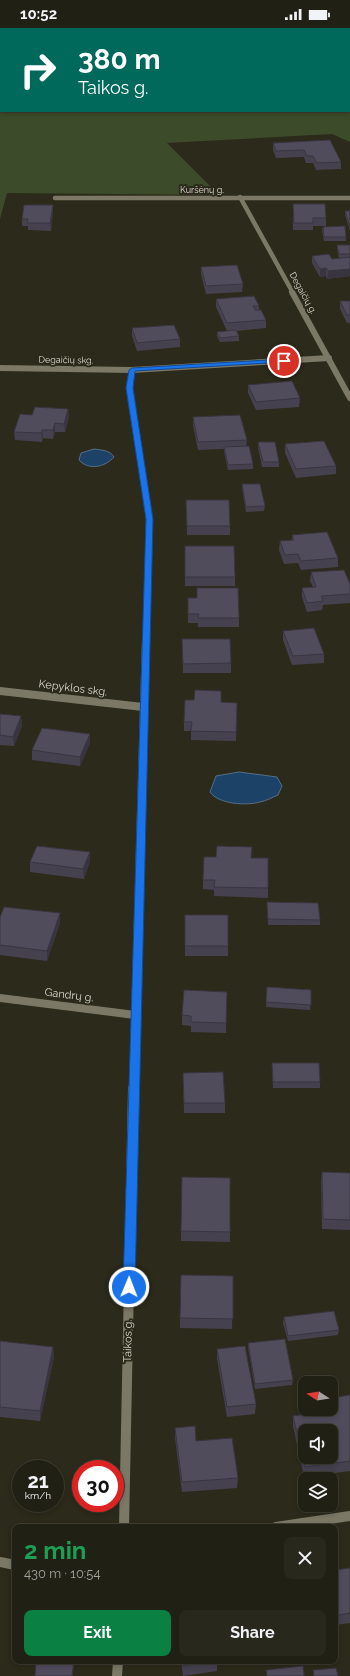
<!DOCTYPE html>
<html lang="en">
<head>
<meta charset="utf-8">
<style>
  :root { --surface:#212014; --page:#29281d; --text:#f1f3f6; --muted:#a2a3a0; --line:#3e3e34; --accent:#0b8043 }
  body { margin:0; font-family:Raleway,sans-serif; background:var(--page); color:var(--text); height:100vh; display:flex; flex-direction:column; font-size:15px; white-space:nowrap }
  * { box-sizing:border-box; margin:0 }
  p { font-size:13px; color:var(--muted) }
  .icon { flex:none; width:22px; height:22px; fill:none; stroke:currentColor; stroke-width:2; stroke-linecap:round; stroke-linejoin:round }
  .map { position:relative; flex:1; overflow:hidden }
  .panel { position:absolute; left:12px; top:1496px; width:326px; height:140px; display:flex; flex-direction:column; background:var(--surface); border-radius:8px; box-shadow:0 2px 6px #0003,0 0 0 1px var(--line) }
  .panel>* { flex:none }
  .guide { position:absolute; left:0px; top:0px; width:350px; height:84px; box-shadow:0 2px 6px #0003,0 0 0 1px var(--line); background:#00695c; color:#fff; overflow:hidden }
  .needle { width:26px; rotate:282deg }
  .buttons { position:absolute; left:298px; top:1348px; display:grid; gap:8px }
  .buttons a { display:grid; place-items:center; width:40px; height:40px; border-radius:8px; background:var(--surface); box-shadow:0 2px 6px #0003,0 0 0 1px var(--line); font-size:20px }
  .speed { position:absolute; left:12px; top:1432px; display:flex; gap:8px; font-size:20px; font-weight:700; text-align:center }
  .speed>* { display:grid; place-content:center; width:52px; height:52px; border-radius:50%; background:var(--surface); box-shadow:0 2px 6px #0003,0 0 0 1px var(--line); line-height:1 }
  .speed small { font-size:10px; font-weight:400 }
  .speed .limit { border:6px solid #d22; background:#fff; color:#111 }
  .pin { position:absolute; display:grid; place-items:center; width:34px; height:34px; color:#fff; margin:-17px; border:2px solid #fff; border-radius:50%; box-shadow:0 1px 4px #0007 }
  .me { position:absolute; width:44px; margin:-22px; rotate:1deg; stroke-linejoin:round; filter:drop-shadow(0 0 3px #0008) }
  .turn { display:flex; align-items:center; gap:14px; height:84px; padding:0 12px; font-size:18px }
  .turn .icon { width:52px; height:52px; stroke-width:2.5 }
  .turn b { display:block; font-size:28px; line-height:34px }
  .round { display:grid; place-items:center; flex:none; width:42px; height:42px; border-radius:8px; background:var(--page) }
  .summary { display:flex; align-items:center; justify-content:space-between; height:68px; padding:0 12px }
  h1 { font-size:24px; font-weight:700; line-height:30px; color:#1e9e55 }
  .button { display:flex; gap:8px; margin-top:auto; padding:8px 12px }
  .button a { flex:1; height:46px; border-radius:8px; background:var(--accent); color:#fff; font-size:16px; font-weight:700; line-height:46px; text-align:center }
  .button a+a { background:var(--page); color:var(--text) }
  .status { display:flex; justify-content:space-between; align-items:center; height:28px; padding:0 20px; background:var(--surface); direction:ltr }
  .status svg { height:11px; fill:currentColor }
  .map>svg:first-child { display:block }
  .green { fill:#3c4b29; fill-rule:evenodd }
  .water { fill:#1c4268; stroke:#556f87 }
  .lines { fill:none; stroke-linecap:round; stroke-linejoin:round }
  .street-far3 { stroke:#7b7866; stroke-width:4.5 }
  .street-far2 { stroke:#7b7866; stroke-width:6 }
  .street-far1 { stroke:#7b7866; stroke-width:8 }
  .street { stroke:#7b7866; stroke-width:10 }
  .wall { fill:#46414f }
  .shaded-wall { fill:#393540 }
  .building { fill:#514c5c; stroke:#393540; fill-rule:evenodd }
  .route { fill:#1a73e8; stroke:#114b97 }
  .labels { text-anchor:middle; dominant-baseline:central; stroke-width:4; stroke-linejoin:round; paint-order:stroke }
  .far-street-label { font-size:9px; fill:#dad9cf; stroke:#2c2a1a }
  .street-label { font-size:11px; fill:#dad9cf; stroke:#2c2a1a }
</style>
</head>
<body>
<div class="status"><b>10:52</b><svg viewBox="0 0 49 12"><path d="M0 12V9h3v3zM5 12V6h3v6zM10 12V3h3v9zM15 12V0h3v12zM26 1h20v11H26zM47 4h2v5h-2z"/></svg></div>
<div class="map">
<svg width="350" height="1648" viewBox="0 0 350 1648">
  <rect width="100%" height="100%" fill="#2c2a1a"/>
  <path class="green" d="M0,0h350v114l-18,-8 -165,9 52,52 -212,-2 -7,26zM1,1h348v82h-348z"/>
  <path class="water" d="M94,421c7,1 16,1 20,8 -9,10 -25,14 -35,3l2,-7z
    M239,744l38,5 5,9 -4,9c-5,2 -12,6 -18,7 -14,4 -42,2 -50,-10l6,-16z"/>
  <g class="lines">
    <path class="street-far3" d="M240,169l53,96
      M55,170h295"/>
    <path class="street-far2" d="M292,264l58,106
      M0,340l132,2
      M146,611l3,-120 -20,-131 3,-18 197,-12"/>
    <path class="street-far1" d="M0,663l143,16
      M0,970l135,17
      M133,1061l13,-451"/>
    <path class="street" d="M124,1499l9,-439
      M276,1499l74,-11
      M0,1534l15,3
      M117,1648l1,-15"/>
  </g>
  <path class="wall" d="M330,112l11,22v7l-25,1 -3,-7h-7l-2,-6 -28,1 -3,-8v-7z
    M293,176l33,14v8h-13v4h-20z
    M345,183h5v20l-5,-16z
    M53,184l-2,19 -23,-1v-4h-6v-7z
    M323,199l23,10v4h-22l-2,-10z
    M337,217h13v31l-23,3 -1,-3 -6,1 -8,-14v-7l20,3 7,-1 -2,-9z
    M201,239l42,17 -1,8 -36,2 -5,-20z
    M216,271l43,7v4l7,10v8l-30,3 3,5v5l-19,1 -3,-6v-4l10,-1 -11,-24z
    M340,273h10v22h-3l-7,-14z
    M132,300l48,11v8l-43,4 -5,-15z
    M248,357l52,13 -1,9 -43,3 -8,-17z
    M68,381l1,8 -4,15h-10l-2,7 -10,-1 -1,4 -27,-2 -1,-8 18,-17z
    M193,389l54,23 -1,7 7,17v5l-25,1 -4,-18v-3l-26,1 -5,-25z
    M258,414l21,20v5h-17l-4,-20z
    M285,416l51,22v8l-40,4 -11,-25z
    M242,456l23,22 -1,5 -18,1 -4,-23z
    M186,472l44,26v9h-43z
    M292,507l46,23v9l-37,3 -3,-7 -14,1 -5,-14 1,-9 12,-1z
    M185,518l50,31v9h-50z
    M311,544l39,12v19l-27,2 -1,5 -15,2 -5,-15v-9l11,-1 -3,-6z
    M188,570h9l42,20v9h-41v-4h-10z
    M283,603l41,23v9l-32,2 -9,-25z
    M182,611l49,24v10h-48z
    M221,674l16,1 -1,38 -45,-1v-9h-7v-9z
    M0,686l21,2 1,10 -8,20 -14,-1z
    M90,715l-10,23 -48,-6v-10z
    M90,824v9l-6,18 -54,-7v-10z
    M252,830h16v40l-54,-2v-6l-11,-1v-9z
    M267,874l53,18v5h-52z
    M60,885v10l-13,38 -47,-6v-38z
    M185,887l43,31v10h-43z
    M267,959l44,3 -1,20 -44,-3z
    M227,964l-1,41 -35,-1v-6l-9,-1v-10z
    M272,1035l48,19v6h-47z
    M183,1045l42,30v10h-41z
    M322,1144l28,1v57l-28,-1 -1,-47z
    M182,1149l48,55v10l-49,-1z
    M233,1248l-1,53 -52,-1v-10z
    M284,1289l55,13 -1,5 -50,6 -5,-18z
    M0,1313l53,6 1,10 -14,64 -40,-4z
    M248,1315l45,37 -1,5 -37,4 -7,-41z
    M217,1321l39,55 -1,10 -28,3 -10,-58z
    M350,1367v76l-46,6 -11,-51v-10l30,-4 -1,-3h9z
    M175,1400l21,13 42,37 -1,10 -55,4 -7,-54z
    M350,1540v55l-15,2v-55z
    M181,1633h36v10l-34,5z"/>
  <path class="shaded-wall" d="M53,177v7l-2,19 -1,-8z
    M326,240v8l-6,1v-8z
    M350,241v7l-23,3 1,-8z
    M68,381l1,8 -4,15 -1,-8z
    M55,395v9l-2,7v-9z
    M42,402l1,8 -1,4 -1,-9z
    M21,688l1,10 -8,20 -1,-9z
    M90,706v9l-10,23v-9z
    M90,824v9l-6,18 -1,-10z
    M60,885v10l-13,38v-10z
    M53,1319l1,10 -14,64v-10z
    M74,1633l-1,15h-1z"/>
  <path class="building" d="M330,112l11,22 -24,1 -4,-7h-6l-3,-6 -28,1 -3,-8z
    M293,176h32l1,14h-13v5h-19z
    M24,177h29l-3,18h-23l1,-4h-6z
    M345,183h5v15z
    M345,198l1,11h-22l-1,-10z
    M337,217h13v9h-11z
    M329,226l3,5 18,-2v12l-22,2 -2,-3 -6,1 -8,-13z
    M237,237l6,19 -37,2 -5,-19z
    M254,268l5,10h-6l2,4h6l5,10 -39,3 -11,-24z
    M340,273h10v14h-3z
    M174,297l6,14 -43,4 -5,-15z
    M236,302l3,6 -19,2 -3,-6z
    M292,353l8,17 -44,4 -8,-17z
    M35,379l33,2 -4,15 -9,-1 -2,7h-11l-1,3 -27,-1 6,-18 12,1z
    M240,387l7,25 -49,2 -5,-25z
    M324,413l12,25 -40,3 -11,-25z
    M258,414h17l4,20h-16z
    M249,418l4,18 -25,1 -4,-18z
    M242,456h18l5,22 -19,1z
    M186,472h43l1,26h-43z
    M327,504l11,26 -37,3 -3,-7 -13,1 -5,-14 14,-1 -2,-5z
    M185,518h49l1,31h-50z
    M344,542l6,14v10l-29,2 2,5 -16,2 -5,-15 14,-1 -5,-15z
    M197,560h41l1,30h-41l1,-4h-11v-16h9z
    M314,600l10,26 -31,2 -10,-25z
    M182,611h48l1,24 -48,1z
    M195,662l26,1v11l16,1 -1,29 -45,-1 1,-9h-8l1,-22h9z
    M0,686l21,2 -8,21 -13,-2z
    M42,700l48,6 -10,23 -48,-7z
    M37,818l53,6 -7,17 -53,-7z
    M217,818l35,1 -1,11h17v30l-54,-1 1,-7h-12l1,-23h12z
    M267,874l51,1 2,17 -52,-1z
    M4,879l56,6 -13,38 -47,-6v-28z
    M185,887h43v31h-43z
    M267,959l44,3v15l-45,-3z
    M184,962l43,2 -1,31 -35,-1v-6l-9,-1z
    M272,1035h47l1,19h-47z
    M223,1044l2,31h-41l-1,-30z
    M322,1144l28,1v47l-27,-1z
    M182,1149l48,1v54l-49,-1z
    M181,1247l52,1v43l-53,-1z
    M334,1283l5,19 -51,6 -4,-19z
    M285,1311l8,41 -38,4 -7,-41z
    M0,1313l53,6 -13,64 -40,-4z
    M245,1318l11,58 -29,3 -10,-58z
    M350,1367v66l-45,6 -12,-51 33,-5 -1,-2h6v-11zM305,1403h26v26h-26z
    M195,1398l1,15 36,-3 6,40 -56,4 -7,-54z
    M350,1540v45l-15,3v-46z
    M36,1633h38l-2,15h-37z
    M182,1633h35l-34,5z
    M303,1638l1,10h-37l-1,-6z
    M336,1640l2,8h-24l-1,-6z"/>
  <path class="route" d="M284,331h2v3l-151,9 -2,17 20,131 -18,768 -2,3h-8l-2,-3 23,-768 -20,-131 3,-18 3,-2z"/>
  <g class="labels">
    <g class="far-street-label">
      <text x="202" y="162">Kuršėnų g.</text>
      <text transform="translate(303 265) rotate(61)">Degaičių g.</text>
      <text transform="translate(66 332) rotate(1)">Degaičių skg.</text>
    </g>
    <g class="street-label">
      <text transform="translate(73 660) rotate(7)">Kepyklos skg.</text>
      <text transform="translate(69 967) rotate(7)">Gandrų g.</text>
      <text transform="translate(128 1313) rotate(-89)">Taikos g.</text>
    </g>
  </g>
</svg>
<div class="buttons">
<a><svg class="needle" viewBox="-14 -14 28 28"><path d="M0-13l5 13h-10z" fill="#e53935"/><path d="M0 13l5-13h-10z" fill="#a2a3a0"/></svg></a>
<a><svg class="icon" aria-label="sound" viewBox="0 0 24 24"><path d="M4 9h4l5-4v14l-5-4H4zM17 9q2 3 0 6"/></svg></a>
<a><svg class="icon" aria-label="layers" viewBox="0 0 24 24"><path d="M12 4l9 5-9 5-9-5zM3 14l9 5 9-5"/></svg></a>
</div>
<div class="speed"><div>21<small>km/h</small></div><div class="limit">30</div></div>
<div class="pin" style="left:284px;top:333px;background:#d93025"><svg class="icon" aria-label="arrive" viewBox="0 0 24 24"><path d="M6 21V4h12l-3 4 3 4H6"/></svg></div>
<svg class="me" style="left:129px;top:1259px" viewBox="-20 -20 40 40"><circle r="17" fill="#1a73e8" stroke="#fff" stroke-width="3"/><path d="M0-11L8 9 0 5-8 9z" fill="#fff"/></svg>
<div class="guide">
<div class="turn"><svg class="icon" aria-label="right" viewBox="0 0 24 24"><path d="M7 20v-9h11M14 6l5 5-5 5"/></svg><div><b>380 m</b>Taikos g.</div></div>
</div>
<section class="panel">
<div class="summary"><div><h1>2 min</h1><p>430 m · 10:54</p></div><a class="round"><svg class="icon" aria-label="close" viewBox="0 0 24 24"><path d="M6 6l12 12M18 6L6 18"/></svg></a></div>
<div class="button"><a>Exit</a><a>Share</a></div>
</section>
</div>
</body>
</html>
